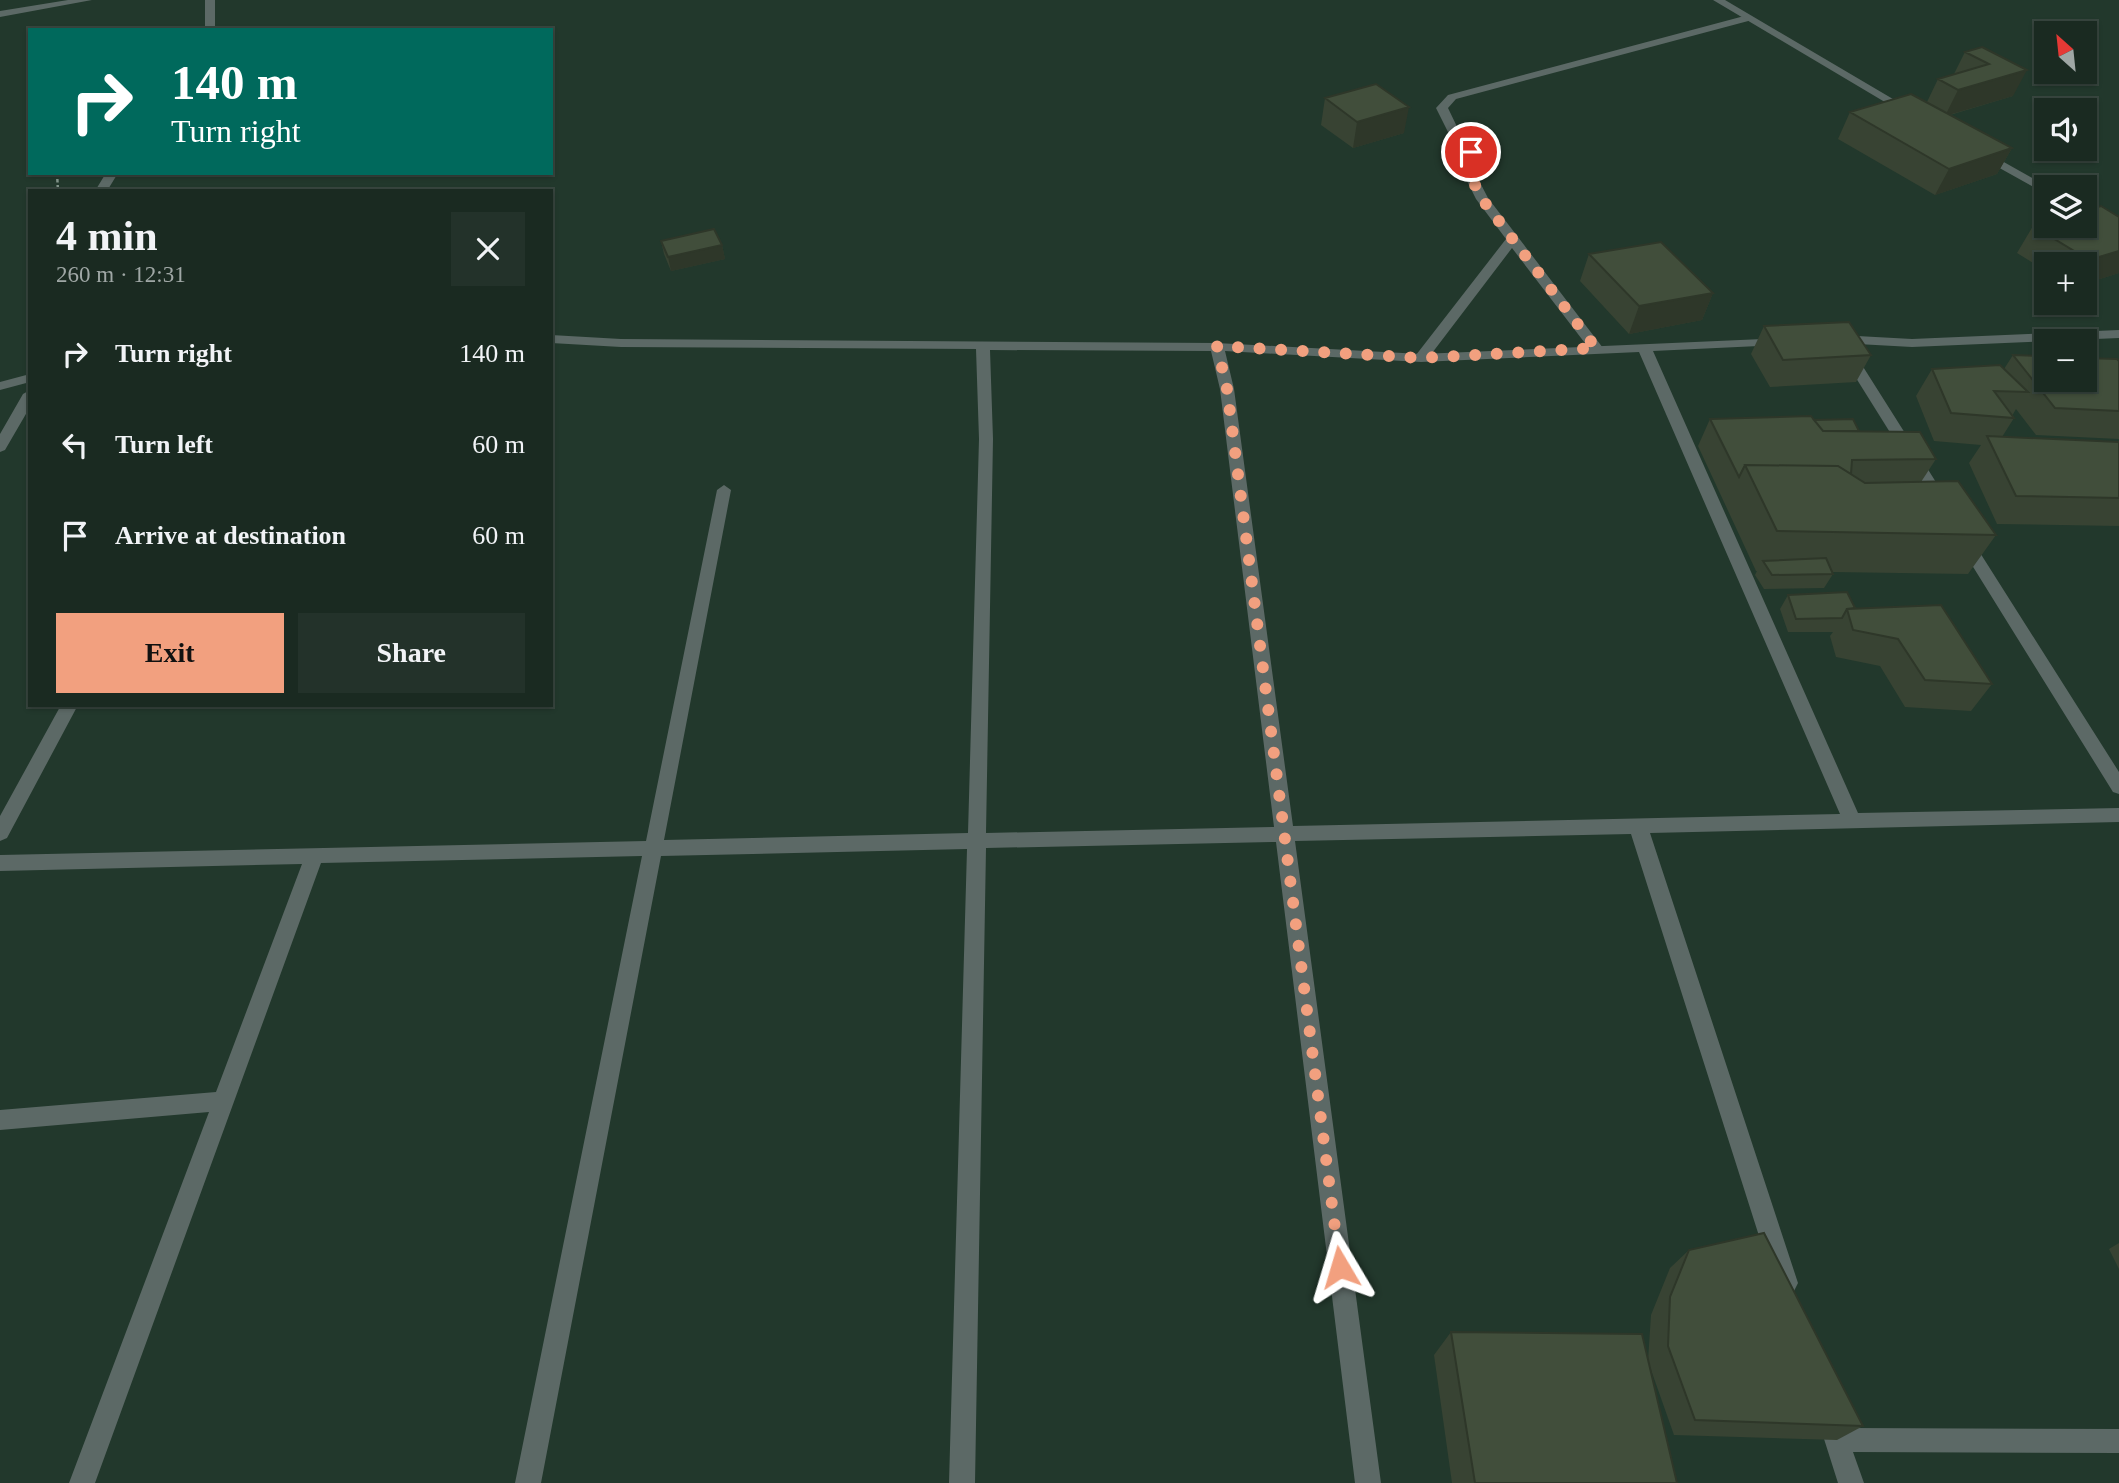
<!DOCTYPE html>
<html lang="en">
<head>
<meta charset="utf-8">
<style>
  :root { --surface:#1a2a21; --page:#23322a; --text:#f1f3f6; --muted:#9fa7a5; --line:#38463f; --accent:#f2a07f }
  body { margin:0; font-family:"Times New Roman",serif; background:var(--page); color:var(--text); height:100vh; display:flex; flex-direction:column; font-size:26px; white-space:nowrap }
  * { box-sizing:border-box; margin:0 }
  p { font-size:23px; color:var(--muted) }
  .icon { flex:none; width:38px; height:38px; fill:none; stroke:currentColor; stroke-width:2; stroke-linecap:round; stroke-linejoin:round }
  .map { position:relative; flex:1; overflow:hidden }
  .panel { position:absolute; left:28px; top:189px; width:525px; height:518px; display:flex; flex-direction:column; background:var(--surface); border-radius:0px; box-shadow:0 2px 5px #0004,0 0 0 2px var(--line) }
  .panel>* { flex:none }
  .banner { position:absolute; left:28px; top:28px; width:525px; height:147px; border-radius:0px; box-shadow:0 2px 5px #0004,0 0 0 2px var(--line); background:#00695c; color:#fff; overflow:hidden }
  .needle { width:46px; rotate:333deg }
  .controls { position:absolute; left:2034px; top:21px; display:grid; gap:14px }
  .controls a { display:grid; place-items:center; width:63px; height:63px; border-radius:0px; background:var(--surface); box-shadow:0 2px 5px #0004,0 0 0 2px var(--line); font-size:35px }
  .pin { position:absolute; display:grid; place-items:center; width:60px; height:60px; color:#fff; margin:-30px; border:4px solid #fff; border-radius:50%; box-shadow:0 2px 7px #0007 }
  .me { position:absolute; width:77px; margin:-38px; rotate:353deg; stroke-linejoin:round; filter:drop-shadow(0 0 5px #0008) }
  .turn { display:flex; align-items:center; gap:24px; height:147px; padding:0 28px; font-size:32px }
  .turn .icon { width:91px; height:91px; stroke-width:2.5 }
  .turn b { display:block; font-size:49px; line-height:60px }
  .round { display:grid; place-items:center; flex:none; width:74px; height:74px; border-radius:0px; background:var(--page) }
  .headline { display:flex; align-items:center; justify-content:space-between; height:119px; padding:0 28px }
  h1 { font-size:42px; font-weight:800; line-height:52px }
  .action { display:flex; gap:14px; margin-top:auto; padding:14px 28px }
  .action a { flex:1; height:80px; border-radius:0px; background:var(--accent); color:#111; font-size:28px; font-weight:800; line-height:80px; text-align:center }
  .action a+a { background:var(--page); color:var(--text) }
  ul { padding:0; list-style:none }
  li { display:flex; align-items:center; gap:21px; height:91px; padding:0 28px }
  li div { flex:1 }
  li b { display:block; font-size:26px }
  li em { font-style:normal }
  .map>svg:first-child { display:block }
  .lines { fill:none; stroke-linecap:round; stroke-linejoin:round }
  .path { stroke:#83958b; stroke-width:2.5; stroke-dasharray:3.5 2.5; stroke-linecap:butt }
  .service { fill:#5c6966; fill-rule:evenodd }
  .minor { fill:#5c6966; fill-rule:evenodd }
  .wall { fill:#384333 }
  .shaded-wall { fill:#2e3729 }
  .building { fill:#414e3b; stroke:#2e3729; stroke-width:2 }
  .route { stroke:#f2a07f; stroke-width:12; stroke-dasharray:0 21.6 }
</style>
</head>
<body>
<div class="map">
<svg width="2119" height="1483" viewBox="0 0 2119 1483">
  <rect width="100%" height="100%" fill="#22382c"/>
  <g class="lines">
    <path class="path" d="M57,173l1,18"/>
    <path class="service" d="M1748,15l5,3 -1,2 -296,79 -8,9 12,25 17,19 -3,19 14,27 115,150 -7,4 -5,-1 -79,-103 -86,113h-10v-6l90,-116 -30,-40 -14,-28 3,-19 -16,-18 -13,-26 12,-13z"/>
    <path class="minor" d="M68,0h24l-92,17v-6z
      M205,0h10v30h-10z
      M1713,0h12l190,112 -10,2z
      M1978,152h8l62,35h-2v7l-68,-38z
      M106,173h12l-11,18h-12z
      M2119,330v8l-207,9 -73,-4 -7,-4 7,-4 73,4z
      M551,335l70,4 596,4 204,11 364,-16 2,3 -7,4 -127,6 205,462 261,-5v14l-469,11 148,450 -4,8 -8,4 -8,-4 -4,-8 -143,-449 -336,7 86,642h-26l-79,-641 -290,6 -11,635h-26l18,-634 -306,7 -120,627h-26l127,-627 -321,7 -226,620h-26l140,-371 -209,18v-20l216,-18 86,-228 -302,7v-16l646,-14 71,-351 7,-5 7,5 -67,350 304,-7 11,-394 -3,-90 -355,-2 -70,-4zM990,350l221,1 9,38 54,438 -288,6 7,-394zM1225,351l196,11 218,-10 201,462 -547,12 -59,-437z
      M1848,350l7,4 91,144 3,4 -3,4h-10l-95,-152z
      M30,374v8l-30,8v-8z
      M30,390v17l-25,43 -5,2v-18l23,-40z
      M1965,536l5,1 149,235v22l-6,-2 -156,-251z
      M61,705h17l-71,133 -7,3v-25z
      M1830,1408l9,3 6,17 274,1v24l-266,-1 11,31h-26l-20,-63 3,-9z"/>
  </g>
  <path class="wall" d="M1982,47l31,49 -63,19 62,33 -15,26 -62,21 -97,-56 12,-27 77,-10 11,-23 16,-5 11,-22z
    M1325,98l79,35 -51,15 -32,-23z
    M2119,217v56l-35,11v-20h-38v7l-29,-18 16,-27z
    M661,241l61,4 3,14 -54,12 -7,-17z
    M1589,254l124,39 -11,27 -73,14 -49,-53z
    M1764,326l107,29 -15,27 -86,5 -19,-33z
    M2013,355l106,6v78l-83,-4 -20,-26 -4,7 2,2 -12,19 117,5v84l-122,-2 -28,-61 12,-18 -47,-4 -18,-45 16,-27h72z
    M1710,419l104,1 45,11 77,28 -15,23 75,53 -28,39 -136,-2 1,2 -9,14 -60,1 -9,-14 2,-4h-1l-58,-125z
    M1788,595l67,13 137,76 -21,27 -66,-4 -25,-41 -44,-9 -6,-21 3,-4h-45l-8,-23z
    M2119,1243v26l-10,-20z
    M1689,1250l174,176 -26,14 -163,-5 -24,-68 27,116h-225l-18,-128 17,-23 197,29 3,-46 19,-47z"/>
  <path class="shaded-wall" d="M2027,70l-14,26 -68,20 13,-26z
    M1409,107l-5,26 -51,15 4,-26z
    M2012,148l-15,26 -62,21 14,-26z
    M722,245l3,14 -54,12 -3,-14z
    M2119,251v22l-35,11v-17l5,-7z
    M1713,293l-11,27 -73,14 10,-28z"/>
  <path class="building" d="M1982,47l45,23 -69,20 -20,-11 51,-15 -24,-12z
    M1376,84l33,23 -52,15 -32,-24z
    M1911,94l101,54 -63,21 -99,-57z
    M2101,206l18,11v34l-30,9 -56,-34 13,-4v4h38v-15z
    M714,229l8,16 -54,12 -7,-16z
    M1661,242l52,51 -74,13 -50,-52z
    M1849,322l22,33 -88,5 -19,-34z
    M2013,355l33,1v24h38v-22l33,1 2,2v50l-64,-3z
    M2000,365l28,27 -34,-1 20,27 -63,-5 -19,-44z
    M1811,416l12,15 97,1 16,27 -84,1 -1,14 -13,-8 -93,-1 -6,12 -29,-58z
    M1853,419l6,12h-36l-9,-11z
    M1987,436l132,6v56l-103,-2z
    M1745,465l93,1 27,17 93,-2 38,54 -219,-4z
    M1826,558l7,16 -61,1 -9,-14z
    M1847,592l8,16 -8,1 -5,9 -46,1 -8,-24z
    M1941,605l51,79 -67,-4 -27,-41 -45,-9 -6,-21z
    M1764,1233l99,193 -168,-6 -27,-74 2,-49 19,-47z
    M1451,1332l191,2 35,149h-202z"/>
  <g class="lines">
    <path class="route" d="M1340,1267l-113,-878 -10,-43 204,12 175,-10 -114,-149 -14,-28 3,-19"/>
  </g>
</svg>
<div class="controls">
<a><svg class="needle" viewBox="-14 -14 28 28"><path d="M0-13l5 13h-10z" fill="#e53935"/><path d="M0 13l5-13h-10z" fill="#9fa7a5"/></svg></a>
<a><svg class="icon" aria-label="sound" viewBox="0 0 24 24"><path d="M4 9h4l5-4v14l-5-4H4zM17 9q2 3 0 6"/></svg></a>
<a><svg class="icon" aria-label="layers" viewBox="0 0 24 24"><path d="M12 4l9 5-9 5-9-5zM3 14l9 5 9-5"/></svg></a>
<a>+</a>
<a>−</a>
</div>
<div class="pin" style="left:1471px;top:152px;background:#d93025"><svg class="icon" aria-label="arrive" viewBox="0 0 24 24"><path d="M6 21V4h12l-3 4 3 4H6"/></svg></div>
<svg class="me" style="left:1340px;top:1267px" viewBox="-20 -20 40 40"><path d="M0-17L14 15 0 8-14 15z" fill="#f2a07f" stroke="#fff" stroke-width="4"/></svg>
<div class="banner">
<div class="turn"><svg class="icon" aria-label="right" viewBox="0 0 24 24"><path d="M7 20v-9h11M14 6l5 5-5 5"/></svg><div><b>140 m</b>Turn right</div></div>
</div>
<section class="panel">
<div class="headline"><div><h1>4 min</h1><p>260 m · 12:31</p></div><a class="round"><svg class="icon" aria-label="close" viewBox="0 0 24 24"><path d="M6 6l12 12M18 6L6 18"/></svg></a></div>
<ul>
<li><svg class="icon" aria-label="right" viewBox="0 0 24 24"><path d="M7 20v-9h11M14 6l5 5-5 5"/></svg><div><b>Turn right</b></div><em>140 m</em></li>
<li><svg class="icon" aria-label="left" viewBox="0 0 24 24"><path d="M17 20v-9H6M10 6l-5 5 5 5"/></svg><div><b>Turn left</b></div><em>60 m</em></li>
<li><svg class="icon" aria-label="arrive" viewBox="0 0 24 24"><path d="M6 21V4h12l-3 4 3 4H6"/></svg><div><b>Arrive at destination</b></div><em>60 m</em></li>
</ul>
<div class="action"><a>Exit</a><a>Share</a></div>
</section>
</div>
</body>
</html>
